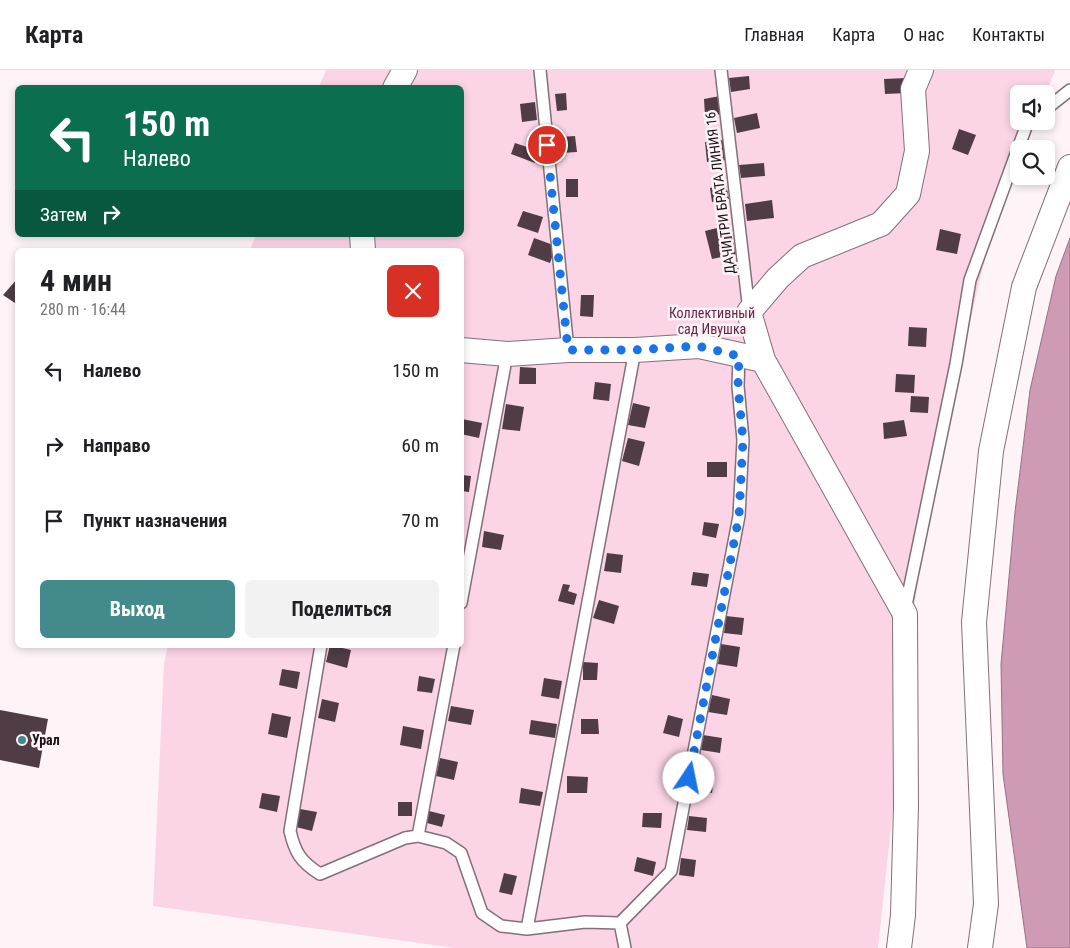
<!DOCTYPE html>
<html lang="ru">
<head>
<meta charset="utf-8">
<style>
  :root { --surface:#fff; --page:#f2f2f2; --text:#202124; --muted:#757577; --line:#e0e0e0; --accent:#428a8c }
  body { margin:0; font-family:"Roboto Condensed",sans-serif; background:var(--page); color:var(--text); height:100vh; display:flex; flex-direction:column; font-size:19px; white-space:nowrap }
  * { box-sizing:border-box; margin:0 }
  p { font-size:16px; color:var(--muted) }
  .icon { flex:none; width:28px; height:28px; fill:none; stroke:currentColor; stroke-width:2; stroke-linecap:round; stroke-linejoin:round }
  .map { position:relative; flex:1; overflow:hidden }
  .sheet { position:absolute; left:15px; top:178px; width:449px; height:400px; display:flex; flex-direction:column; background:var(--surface); border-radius:8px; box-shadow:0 2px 8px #0003 }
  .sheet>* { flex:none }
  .guide { position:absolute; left:15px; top:15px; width:449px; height:152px; border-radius:8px; box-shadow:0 2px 8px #0003; background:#0b6e4f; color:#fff; overflow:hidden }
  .fabs { position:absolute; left:1010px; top:15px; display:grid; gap:10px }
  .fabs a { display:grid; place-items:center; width:45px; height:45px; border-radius:8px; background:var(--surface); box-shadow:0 2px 8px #0003; font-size:25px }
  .pin { position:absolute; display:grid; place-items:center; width:42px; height:42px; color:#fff; margin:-21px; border:2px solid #fff; border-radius:50%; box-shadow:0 1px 5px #0007 }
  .me { position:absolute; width:55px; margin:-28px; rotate:11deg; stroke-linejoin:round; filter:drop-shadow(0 0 4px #0008) }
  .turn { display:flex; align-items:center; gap:18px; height:105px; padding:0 25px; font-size:22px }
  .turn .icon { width:65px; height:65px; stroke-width:2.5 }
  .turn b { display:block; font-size:35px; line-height:42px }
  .then { display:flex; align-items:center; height:48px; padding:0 25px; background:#0003; gap:10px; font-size:19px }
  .round { display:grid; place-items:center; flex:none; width:52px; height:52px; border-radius:8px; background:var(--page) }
  .headline { display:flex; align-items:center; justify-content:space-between; height:85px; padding:0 25px }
  h1 { font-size:30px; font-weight:700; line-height:38px }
  .primary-button { display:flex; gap:10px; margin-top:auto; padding:10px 25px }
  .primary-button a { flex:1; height:58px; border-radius:8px; background:var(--accent); color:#fff; font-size:20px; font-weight:700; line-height:58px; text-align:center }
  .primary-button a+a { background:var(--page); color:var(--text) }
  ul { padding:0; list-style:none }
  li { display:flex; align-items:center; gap:15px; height:75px; padding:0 25px }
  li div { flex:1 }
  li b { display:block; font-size:19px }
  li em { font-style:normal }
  header { display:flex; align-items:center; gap:30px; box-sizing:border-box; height:70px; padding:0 25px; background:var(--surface); border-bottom:1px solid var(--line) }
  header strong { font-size:24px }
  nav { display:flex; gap:28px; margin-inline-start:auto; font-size:18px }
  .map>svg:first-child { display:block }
  .green { fill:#fbd4e6 }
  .water { fill:#cf9ab4; stroke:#987184 }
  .building { fill:#4f3c45 }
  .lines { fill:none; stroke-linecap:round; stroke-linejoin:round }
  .lane-casing { stroke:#846f79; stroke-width:14 }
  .street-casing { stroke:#846f79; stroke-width:26 }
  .lane { stroke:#fff; stroke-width:11 }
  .street { stroke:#fff; stroke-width:24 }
  .route { stroke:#1a73e8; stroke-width:9; stroke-dasharray:0 16.2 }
  .poi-dot { fill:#428a8c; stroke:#fef4f8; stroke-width:2 }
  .labels { text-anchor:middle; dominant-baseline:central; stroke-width:5; stroke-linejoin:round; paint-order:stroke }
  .street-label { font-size:14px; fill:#191115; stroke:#fef4f8 }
  .park-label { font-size:14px; fill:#642448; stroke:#fef4f8 }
  .poi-label { font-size:14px; font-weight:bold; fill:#191115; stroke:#fef4f8; text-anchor:start }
</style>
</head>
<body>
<header>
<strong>Карта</strong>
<nav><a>Главная</a><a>Карта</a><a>О нас</a><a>Контакты</a></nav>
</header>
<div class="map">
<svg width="1070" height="878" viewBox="0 0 1070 878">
  <rect width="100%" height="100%" fill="#fef4f8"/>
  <path class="green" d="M326,0h729l-9,24h-27v27h17l-11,28h-6v16l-30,76 -65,279 -46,428h-423l-302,-42 11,-243 4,-18h293v-395h-211l6,-15h205v-147l-142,-1z"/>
  <path class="water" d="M1070,168v710h-43l-24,-174 -2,-110 14,-152 15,-122 26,-114z"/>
  <path class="building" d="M749,6l1,13 -19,3 -2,-14z
    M906,8l1,15 -22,1 -1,-15z
    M566,23l1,17 -10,1 -2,-17z
    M720,26l2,18 -17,2 -1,-17z
    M535,32l2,18 -15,2 -2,-18z
    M757,43l3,15 -23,5 -3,-15z
    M959,59l17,6 -8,20 -16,-6z
    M575,66l2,16 -15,1 -2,-16z
    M725,70l2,20 -20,2 -2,-20z
    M515,73l24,8 -4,12 -24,-9z
    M764,93l1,13 -24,2 -2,-13z
    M566,109h12v18h-12z
    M726,114l3,15 -17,3 -2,-14z
    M772,130l2,18 -27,3 -2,-17z
    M523,141l20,6 -5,16 -21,-7z
    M729,155l7,29 -24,5 -7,-28z
    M940,159l21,5 -4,20 -21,-4z
    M534,168l22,8 -6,17 -22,-8z
    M18,208v27l-15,-10z
    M581,225h13l-1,22 -13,-1z
    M909,257l18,1 -1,19 -18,-1z
    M520,297l16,1v16h-17z
    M896,304l19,1 -1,18 -19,-1z
    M595,312l16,2 -2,17 -16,-2z
    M911,326l18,1 -1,16 -18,-1z
    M633,333l17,4 -5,21 -17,-3z
    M506,334l18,3 -4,24 -18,-2z
    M462,349l20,4 -3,15 -18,-4z
    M904,350l3,16 -23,3 -1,-16z
    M628,368l17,4 -6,24 -17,-5z
    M707,392h20v15h-20z
    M461,405l10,1 -2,16 -8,-1z
    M704,452l15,2 -3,14 -14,-3z
    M484,461l20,4 -3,15 -19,-3z
    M607,483l16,2 -2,18 -17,-2z
    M693,502l16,2 -2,13 -16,-2z
    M563,514l7,1 -2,6 9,3 -3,11 -16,-4z
    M599,530l20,6 -5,18 -21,-6z
    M726,546l18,2 -2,17 -18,-2z
    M721,574l19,3 -3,20 -19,-3z
    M330,575l21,5 -4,18 -21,-6z
    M583,592l15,1 -1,17h-14z
    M282,599l18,3 -3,17 -18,-4z
    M419,606l16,3 -3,14 -15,-2z
    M544,608l18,3 -3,18 -18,-3z
    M712,625l18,4 -3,16 -19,-3z
    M322,629l17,4 -4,19 -17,-4z
    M451,636l23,4 -3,15 -23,-4z
    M0,640l48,9 -9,49 -39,-8z
    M272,643l19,4 -4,21 -19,-4z
    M668,645l15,4 -4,18 -16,-4z
    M581,649h17l1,15h-18z
    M531,650l26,4 -2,14 -26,-4z
    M403,656l21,4 -3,19 -21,-4z
    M703,665l19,3 -2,15 -19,-3z
    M440,688l18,4 -4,18 -18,-4z
    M567,706l21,1 -1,16h-20z
    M696,707l18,3 -2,13 -18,-3z
    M521,718l22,4 -3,14 -21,-3z
    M262,723l18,3 -3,16 -18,-4z
    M398,732h14v14h-14z
    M300,739l17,3 -5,19 -16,-4z
    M429,741l16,4 -3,12 -15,-4z
    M643,743h19l-1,15 -19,-1z
    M689,746l18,2 -1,14 -19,-2z
    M637,787l19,5 -3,14 -19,-5z
    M681,788l15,2 -2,17 -15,-2z
    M504,803l13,3 -5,19 -13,-3z"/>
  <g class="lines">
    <defs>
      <path id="lane" d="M540,0l28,280
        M721,0l28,241
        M1046,39l24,-19
        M461,533l46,-249
        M905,540l51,-246 14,-84 57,-156 4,-3
        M321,575l-31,186c5,22 11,31 30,43l85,-36 13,-2 28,7 15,10 21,60 19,13 26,3 58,-7 35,1 51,-52 68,-355 4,-76 -5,-54 1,-30
        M418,766l36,-191
        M620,853l5,25
        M527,859l108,-579"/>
      <path id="street" d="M395,18l10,-18
        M362,165l1,15
        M461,280l46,4 61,-4h67l64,-4 64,14 142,254 1,192 -3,109 -4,33
        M763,290l-14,-48 29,-34 24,-22 79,-32 27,-30 9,-43 -4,-62 8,-19
        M980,878l6,-44 -12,-282 17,-171 33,-164 46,-120"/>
    </defs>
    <use href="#lane" class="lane-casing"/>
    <use href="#street" class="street-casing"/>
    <use href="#lane" class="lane"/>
    <use href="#street" class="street"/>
  </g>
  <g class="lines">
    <path class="route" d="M547,75l21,205h67l63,-4 41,10 -1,30 5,54 -4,76 -50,262"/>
  </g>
  <circle class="poi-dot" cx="22" cy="670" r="5"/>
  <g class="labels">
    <g class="street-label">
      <text transform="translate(720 123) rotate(-97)">ДАЧИ ТРИ БРАТА ЛИНИЯ 16</text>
    </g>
    <g class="park-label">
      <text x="712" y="243">Коллективный<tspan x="712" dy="16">сад Ивушка</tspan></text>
    </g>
    <g class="poi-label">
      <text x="32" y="670">Урал</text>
    </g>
  </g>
</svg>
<div class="fabs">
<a><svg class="icon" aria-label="sound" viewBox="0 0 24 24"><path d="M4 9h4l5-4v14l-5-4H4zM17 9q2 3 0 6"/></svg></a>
<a><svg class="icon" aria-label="search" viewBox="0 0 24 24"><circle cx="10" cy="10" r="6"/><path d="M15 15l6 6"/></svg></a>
</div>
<div class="pin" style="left:547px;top:75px;background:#d93025"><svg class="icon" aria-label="arrive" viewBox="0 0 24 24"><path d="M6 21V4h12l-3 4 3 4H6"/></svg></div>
<svg class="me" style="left:689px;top:708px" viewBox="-20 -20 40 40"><circle r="19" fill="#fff"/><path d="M0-13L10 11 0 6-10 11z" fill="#1a73e8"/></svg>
<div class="guide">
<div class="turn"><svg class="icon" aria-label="left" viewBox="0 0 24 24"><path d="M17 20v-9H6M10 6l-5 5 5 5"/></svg><div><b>150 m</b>Налево</div></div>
<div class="then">Затем<svg class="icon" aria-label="right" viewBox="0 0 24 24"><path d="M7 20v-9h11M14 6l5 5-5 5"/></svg></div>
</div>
<section class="sheet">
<div class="headline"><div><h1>4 мин</h1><p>280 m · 16:44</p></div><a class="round" style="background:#d93025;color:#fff"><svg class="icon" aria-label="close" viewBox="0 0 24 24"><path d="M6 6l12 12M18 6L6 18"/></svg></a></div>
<ul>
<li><svg class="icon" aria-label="left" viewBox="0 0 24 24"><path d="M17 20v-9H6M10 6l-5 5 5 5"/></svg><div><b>Налево</b></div><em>150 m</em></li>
<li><svg class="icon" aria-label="right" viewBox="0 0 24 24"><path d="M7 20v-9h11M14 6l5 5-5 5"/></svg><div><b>Направо</b></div><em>60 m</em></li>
<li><svg class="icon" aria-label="arrive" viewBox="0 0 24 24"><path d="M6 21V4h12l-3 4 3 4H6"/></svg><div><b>Пункт назначения</b></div><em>70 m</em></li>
</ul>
<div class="primary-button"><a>Выход</a><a>Поделиться</a></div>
</section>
</div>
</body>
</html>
